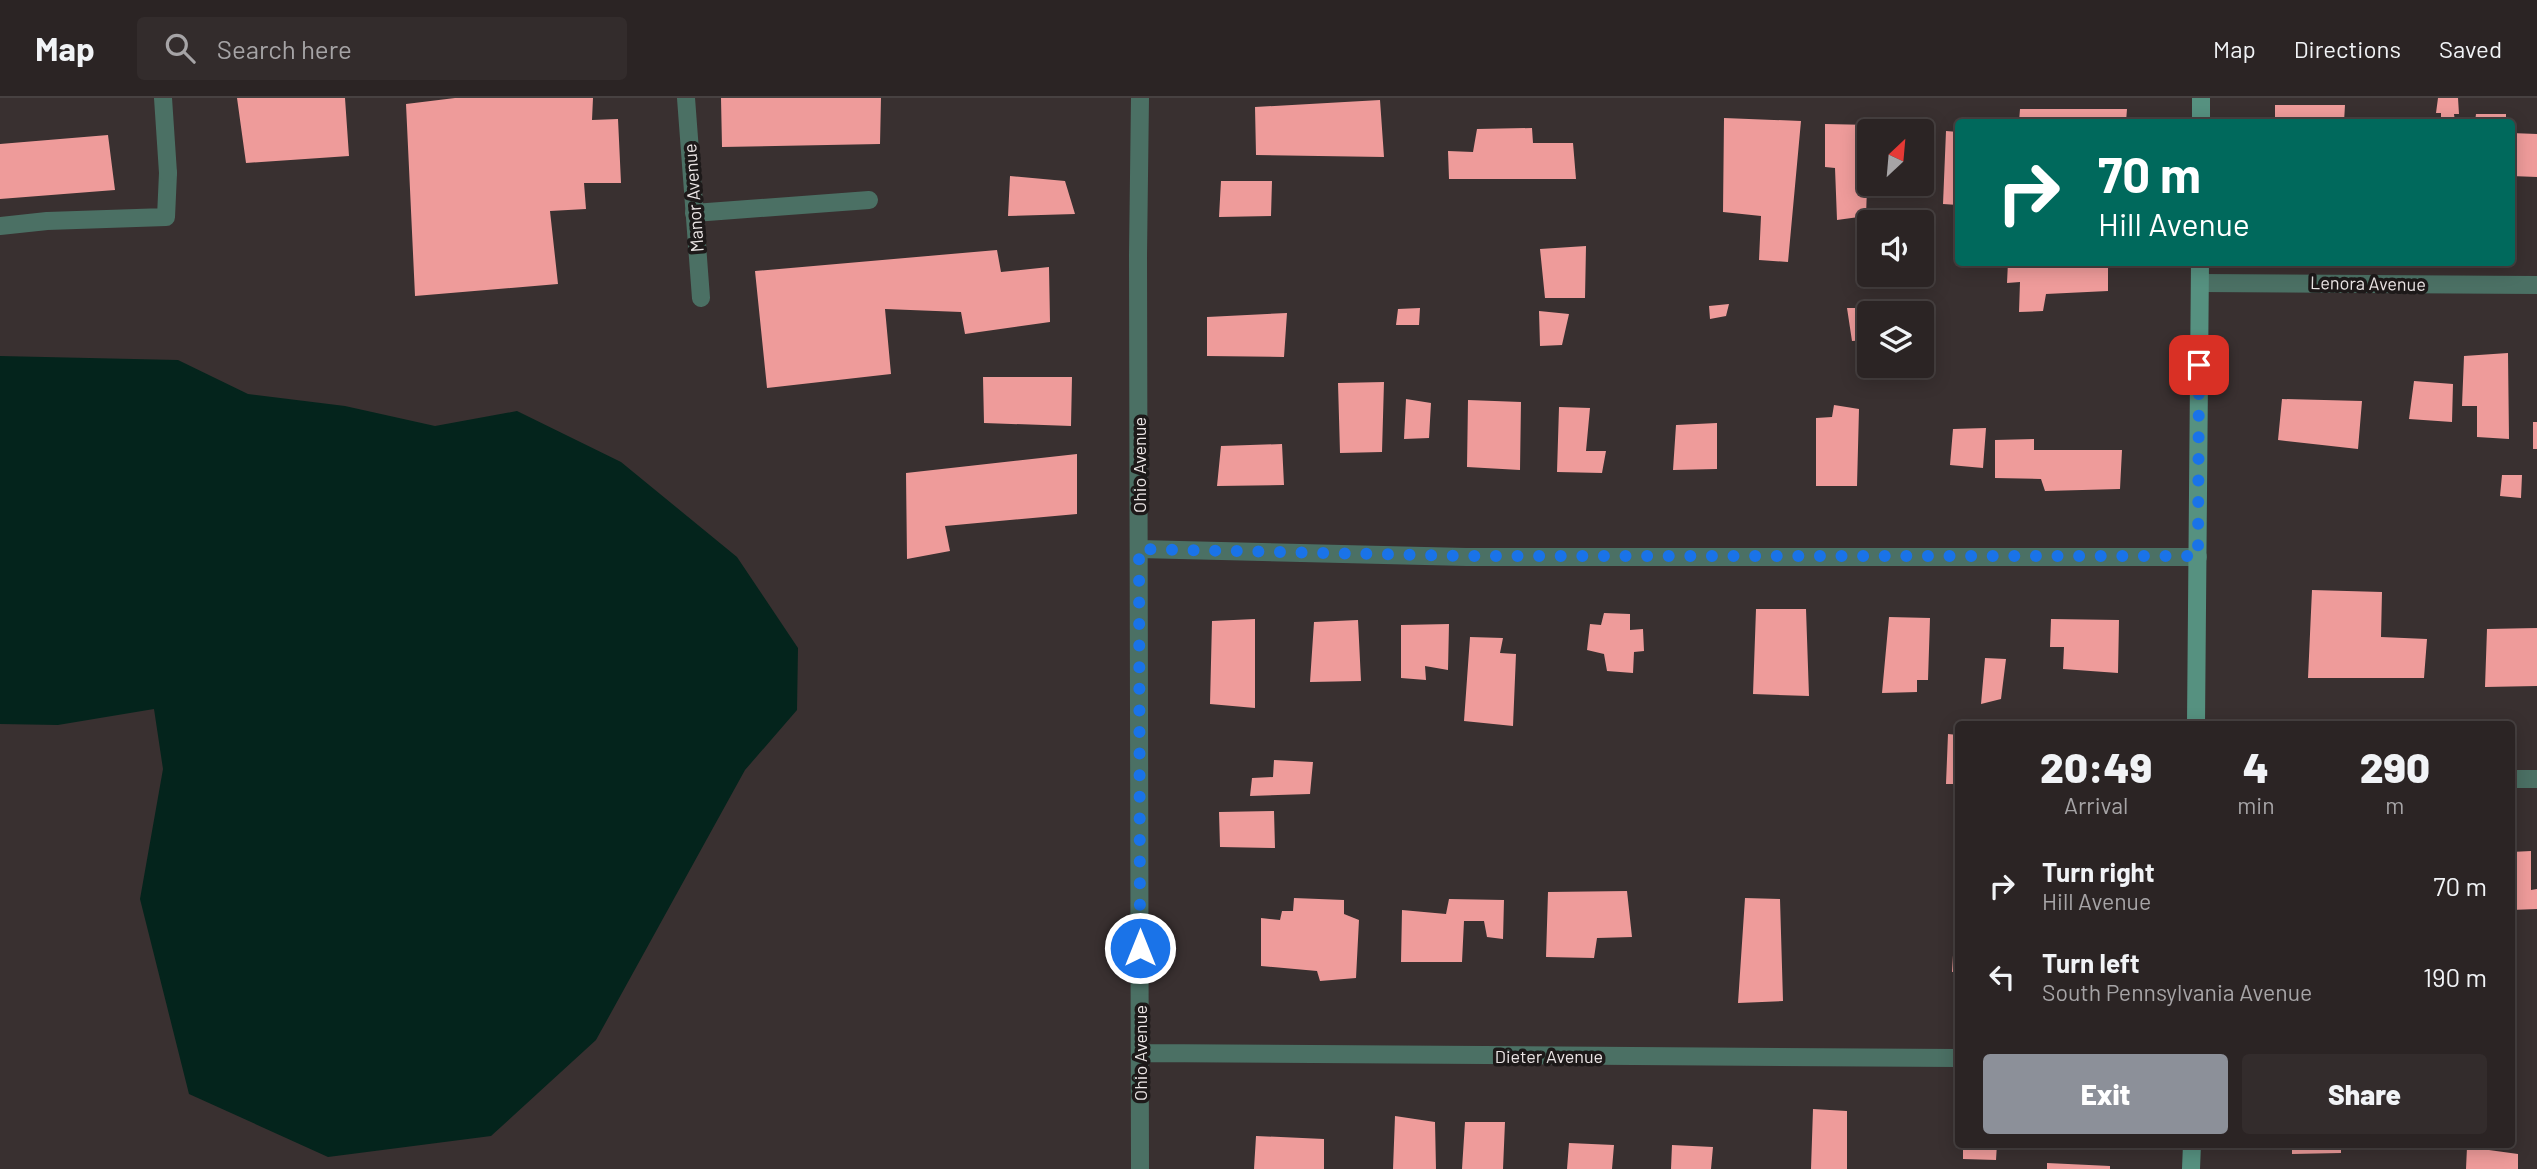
<!DOCTYPE html>
<html lang="en">
<head>
<meta charset="utf-8">
<style>
  :root { --surface:#2b2424; --page:#332c2c; --text:#f1f3f6; --muted:#a6a4a6; --line:#474141; --accent:#8c9099 }
  body { margin:0; font-family:Barlow,sans-serif; background:var(--page); color:var(--text); height:100vh; display:flex; flex-direction:column; font-size:26px; white-space:nowrap }
  * { box-sizing:border-box; margin:0 }
  p { font-size:23px; color:var(--muted) }
  .icon { flex:none; width:38px; height:38px; fill:none; stroke:currentColor; stroke-width:2; stroke-linecap:round; stroke-linejoin:round }
  .map { position:relative; flex:1; overflow:hidden }
  .details { position:absolute; left:1955px; top:623px; width:560px; height:427px; display:flex; flex-direction:column; background:var(--surface); border-radius:7px; box-shadow:0 4px 18px #0003,0 0 0 2px var(--line) }
  .details>* { flex:none }
  .guide { position:absolute; left:1955px; top:21px; width:560px; height:147px; border-radius:7px; box-shadow:0 4px 18px #0003,0 0 0 2px var(--line); background:#00695c; color:#fff; overflow:hidden }
  .needle { width:46px; rotate:26deg }
  .tools { position:absolute; left:1857px; top:21px; display:grid; gap:14px }
  .tools a { display:grid; place-items:center; width:77px; height:77px; border-radius:7px; background:var(--surface); box-shadow:0 4px 18px #0003,0 0 0 2px var(--line); font-size:35px }
  .pin { position:absolute; display:grid; place-items:center; width:60px; height:60px; color:#fff; margin:-30px; border-radius:14px; box-shadow:0 4px 10px #0006 }
  .me { position:absolute; width:77px; margin:-38px; rotate:0deg; stroke-linejoin:round; filter:drop-shadow(0 0 5px #0008) }
  .turn { display:flex; align-items:center; gap:24px; height:147px; padding:0 28px; font-size:32px }
  .turn .icon { width:91px; height:91px; stroke-width:2.5 }
  .turn b { display:block; font-size:49px; line-height:60px }
  .eta { display:flex; justify-content:space-evenly; align-items:center; height:119px; text-align:center }
  .eta b { font-size:42px; font-weight:800; line-height:49px }
  .cta { display:flex; gap:14px; margin-top:auto; padding:14px 28px }
  .cta a { flex:1; height:80px; border-radius:7px; background:var(--accent); color:#fff; font-size:28px; font-weight:800; line-height:80px; text-align:center }
  .cta a+a { background:var(--page); color:var(--text) }
  ul { padding:0; list-style:none }
  li { display:flex; align-items:center; gap:21px; height:91px; padding:0 28px }
  li div { flex:1 }
  li b { display:block; font-size:26px }
  li em { font-style:normal }
  header { display:flex; align-items:center; gap:42px; box-sizing:border-box; height:98px; padding:0 35px; background:var(--surface); border-bottom:2px solid var(--line) }
  header strong { font-size:33px }
  nav { display:flex; gap:38px; margin-inline-start:auto; font-size:24px }
  .search { width:490px; height:63px; background:var(--page); display:flex; align-items:center; gap:18px; box-sizing:border-box; padding:0 24px; border-radius:7px; color:var(--muted); font-size:26px }
  .map>svg:first-child { display:block }
  .water { fill:#04241c }
  .building { fill:#ee9b9a }
  .lines { fill:none; stroke-linecap:round; stroke-linejoin:round }
  .service { stroke:#4b7064; stroke-width:18 }
  .minor { stroke:#4b7064; stroke-width:18 }
  .secondary { stroke:#569180; stroke-width:18 }
  .route { stroke:#1a73e8; stroke-width:12; stroke-dasharray:0 21.6 }
  .labels { text-anchor:middle; dominant-baseline:central; stroke-width:7; stroke-linejoin:round; paint-order:stroke }
  .street-label { font-size:18px; fill:#ebe5e5; stroke:#1d1919 }
</style>
</head>
<body>
<header>
<strong>Map</strong>
<div class="search"><svg class="icon" aria-label="search" viewBox="0 0 24 24"><circle cx="10" cy="10" r="6"/><path d="M15 15l6 6"/></svg>Search here</div>
<nav><a>Map</a><a>Directions</a><a>Saved</a></nav>
</header>
<div class="map">
<svg width="2537" height="1071" viewBox="0 0 2537 1071">
  <rect width="100%" height="100%" fill="#393030"/>
  <path class="water" d="M0,258l178,4 70,34 97,12 90,20 82,-15 104,51 116,95 61,91 -1,62 -52,60 -149,270 -105,96 -163,21 -139,-63 -49,-195 23,-130 -9,-60 -96,16 -58,-1z"/>
  <path class="building" d="M237,0h108l4,58 -103,7z
    M455,0h138l-1,22 26,-1 3,64h-37l2,26 -36,2 8,73 -143,12 -9,-192z
    M721,0h160l-1,46 -158,3z
    M2438,0h20l1,16h-5l1,8h-14v-9h-5z
    M1380,2l4,57 -128,-2 -1,-48z
    M2275,7h70l-1,17h-69z
    M2020,11h107l-1,13h-107z
    M2476,16h30v8h-31z
    M1724,20l77,3 -13,141 -29,-2 2,-44 -38,-4z
    M1825,26l47,1v6h-3l-3,85 -29,4 -2,-52 -10,-1z
    M1532,30l1,15h40l3,36h-127l-1,-28 25,1 4,-23z
    M1925,30l-1,48h-2v-45h-16v-2z
    M1946,33l12,1v73l-15,-1z
    M2511,35l26,1v43l-26,-1z
    M108,37l7,55 -115,9v-55z
    M1010,78l55,5 10,33 -67,2z
    M1221,83h51l-1,35 -52,1z
    M1586,148l-1,52h-40l-5,-49z
    M997,152l4,22 48,-5 1,55 -85,12 -4,-22 -76,-3 6,65 -124,14 -12,-117z
    M2008,164h100v29l-62,3 -3,17 -24,1 1,-30 -13,1z
    M1729,206l-3,12 -16,3 -1,-13z
    M1420,210l-1,17h-23l2,-16z
    M1847,210h26v5h-4v27l-17,1z
    M1539,213l30,3 -7,31 -22,1z
    M1287,215l-3,44 -77,-1v-39z
    M2508,255l1,86 -32,-2v-31h-15l2,-50z
    M983,279h89l-1,49 -87,-3z
    M2414,283l39,3 -1,38 -43,-3z
    M1384,284l-2,70 -42,1 -2,-70z
    M1406,301l25,4 -2,35 -25,1z
    M2282,301l80,2 -4,48 -80,-9z
    M1468,302l53,2 -1,68 -53,-3z
    M1834,307l25,4 -2,77h-41v-68l16,-1z
    M1559,309l31,1 -4,43h20l-4,22 -45,-1z
    M2533,324h4v27h-4z
    M1717,325v46l-44,1 3,-45z
    M1986,330l-3,40 -33,-3 3,-36z
    M2034,341v11h88l-2,39 -75,2 -4,-12 -46,-1v-38z
    M1282,346l2,41 -67,1 4,-40z
    M1077,356v60l-132,12 5,25 -43,8 -1,-86z
    M2502,377h20l-1,23 -21,-2z
    M2312,492l70,2 -1,45 46,2 -3,39h-116z
    M1756,511h50l3,87 -56,-2z
    M1604,515l26,1v16l13,-1 1,22 -10,1 -1,21 -26,-2 -3,-17 -17,-4 3,-26 11,1z
    M1889,519l41,1 -2,62h-11v12l-35,1z
    M1255,521v89l-45,-4 2,-83z
    M2051,521l68,1 -1,53 -55,-4 1,-22h-14z
    M1358,522l3,61 -51,1 4,-60z
    M1449,526l-1,46 -23,-4 1,14 -25,-2v-53z
    M2537,530v58l-52,1 2,-58z
    M1470,539l33,1 -3,15 16,1 -3,72 -49,-5z
    M1985,560l21,1 -5,40 -20,5z
    M1948,636l10,1v49h-12z
    M1274,662l39,2 -3,32 -60,2 2,-18 21,-1z
    M1274,713l1,37 -55,-1 -1,-35z
    M2531,753v39l6,-1v20l-26,1v-58z
    M1627,793l5,46 -35,1 -3,20 -48,-1 2,-65z
    M1294,800l50,2v14l15,6 -3,58 -36,3 -3,-10 -56,-5v-48l19,2 2,-9h11z
    M1745,800l35,1 3,102 -45,2z
    M1449,801l55,1 -1,39 -16,-2 -3,-16h-20l-2,41h-61l1,-52 44,4z
    M1956,806h2v67l-6,1z
    M1813,1011l34,2v58h-36z
    M1395,1018l40,6 1,47h-43z
    M1465,1024h40l-2,47h-41z
    M1256,1038l68,3v30h-70z
    M1569,1045l45,2 -2,24h-45z
    M1963,1046h34l-1,16 -33,-1z
    M2292,1046h49v9l-49,1z
    M1672,1047l41,2 -2,22h-40z
    M2467,1049l51,7v15h-52z
    M2047,1065l63,3v3h-63z"/>
  <g class="lines">
    <path class="service" d="M694,115l175,-13
      M0,128l47,-5 119,-4 2,-44"/>
    <path class="minor" d="M163,0l5,75
      M686,0l15,200
      M2200,185l337,2
      M1139,451l327,8h732
      M2511,681h26
      M1140,955l818,5
      M1140,1071l-2,-914 2,-157"/>
    <path class="secondary" d="M2201,24v-24
      M2196,626l4,-462
      M2191,1071l1,-25"/>
  </g>
  <g class="lines">
    <path class="route" d="M1140,850l-1,-399 327,7h732l1,-191"/>
  </g>
  <g class="labels">
    <g class="street-label">
      <text transform="translate(693 100) rotate(-94)">Manor Avenue</text>
      <text transform="translate(2368 185) rotate(1)">Lenora Avenue</text>
      <text transform="translate(1139 367) rotate(-90)">Ohio Avenue</text>
      <text transform="translate(1140 955) rotate(-90)">Ohio Avenue</text>
      <text x="1549" y="958">Dieter Avenue</text>
    </g>
  </g>
</svg>
<div class="tools">
<a><svg class="needle" viewBox="-14 -14 28 28"><path d="M0-13l5 13h-10z" fill="#e53935"/><path d="M0 13l5-13h-10z" fill="#a6a4a6"/></svg></a>
<a><svg class="icon" aria-label="sound" viewBox="0 0 24 24"><path d="M4 9h4l5-4v14l-5-4H4zM17 9q2 3 0 6"/></svg></a>
<a><svg class="icon" aria-label="layers" viewBox="0 0 24 24"><path d="M12 4l9 5-9 5-9-5zM3 14l9 5 9-5"/></svg></a>
</div>
<div class="pin" style="left:2199px;top:267px;background:#d93025"><svg class="icon" aria-label="arrive" viewBox="0 0 24 24"><path d="M6 21V4h12l-3 4 3 4H6"/></svg></div>
<svg class="me" style="left:1140px;top:850px" viewBox="-20 -20 40 40"><circle r="17" fill="#1a73e8" stroke="#fff" stroke-width="3"/><path d="M0-11L8 9 0 5-8 9z" fill="#fff"/></svg>
<div class="guide">
<div class="turn"><svg class="icon" aria-label="right" viewBox="0 0 24 24"><path d="M7 20v-9h11M14 6l5 5-5 5"/></svg><div><b>70 m</b>Hill Avenue</div></div>
</div>
<section class="details">
<div class="eta">
<div><b>20:49</b><p>Arrival</p></div>
<div><b>4</b><p>min</p></div>
<div><b>290</b><p>m</p></div>
</div>
<ul>
<li><svg class="icon" aria-label="right" viewBox="0 0 24 24"><path d="M7 20v-9h11M14 6l5 5-5 5"/></svg><div><b>Turn right</b><p>Hill Avenue</p></div><em>70 m</em></li>
<li><svg class="icon" aria-label="left" viewBox="0 0 24 24"><path d="M17 20v-9H6M10 6l-5 5 5 5"/></svg><div><b>Turn left</b><p>South Pennsylvania Avenue</p></div><em>190 m</em></li>
</ul>
<div class="cta"><a>Exit</a><a>Share</a></div>
</section>
</div>
</body>
</html>
